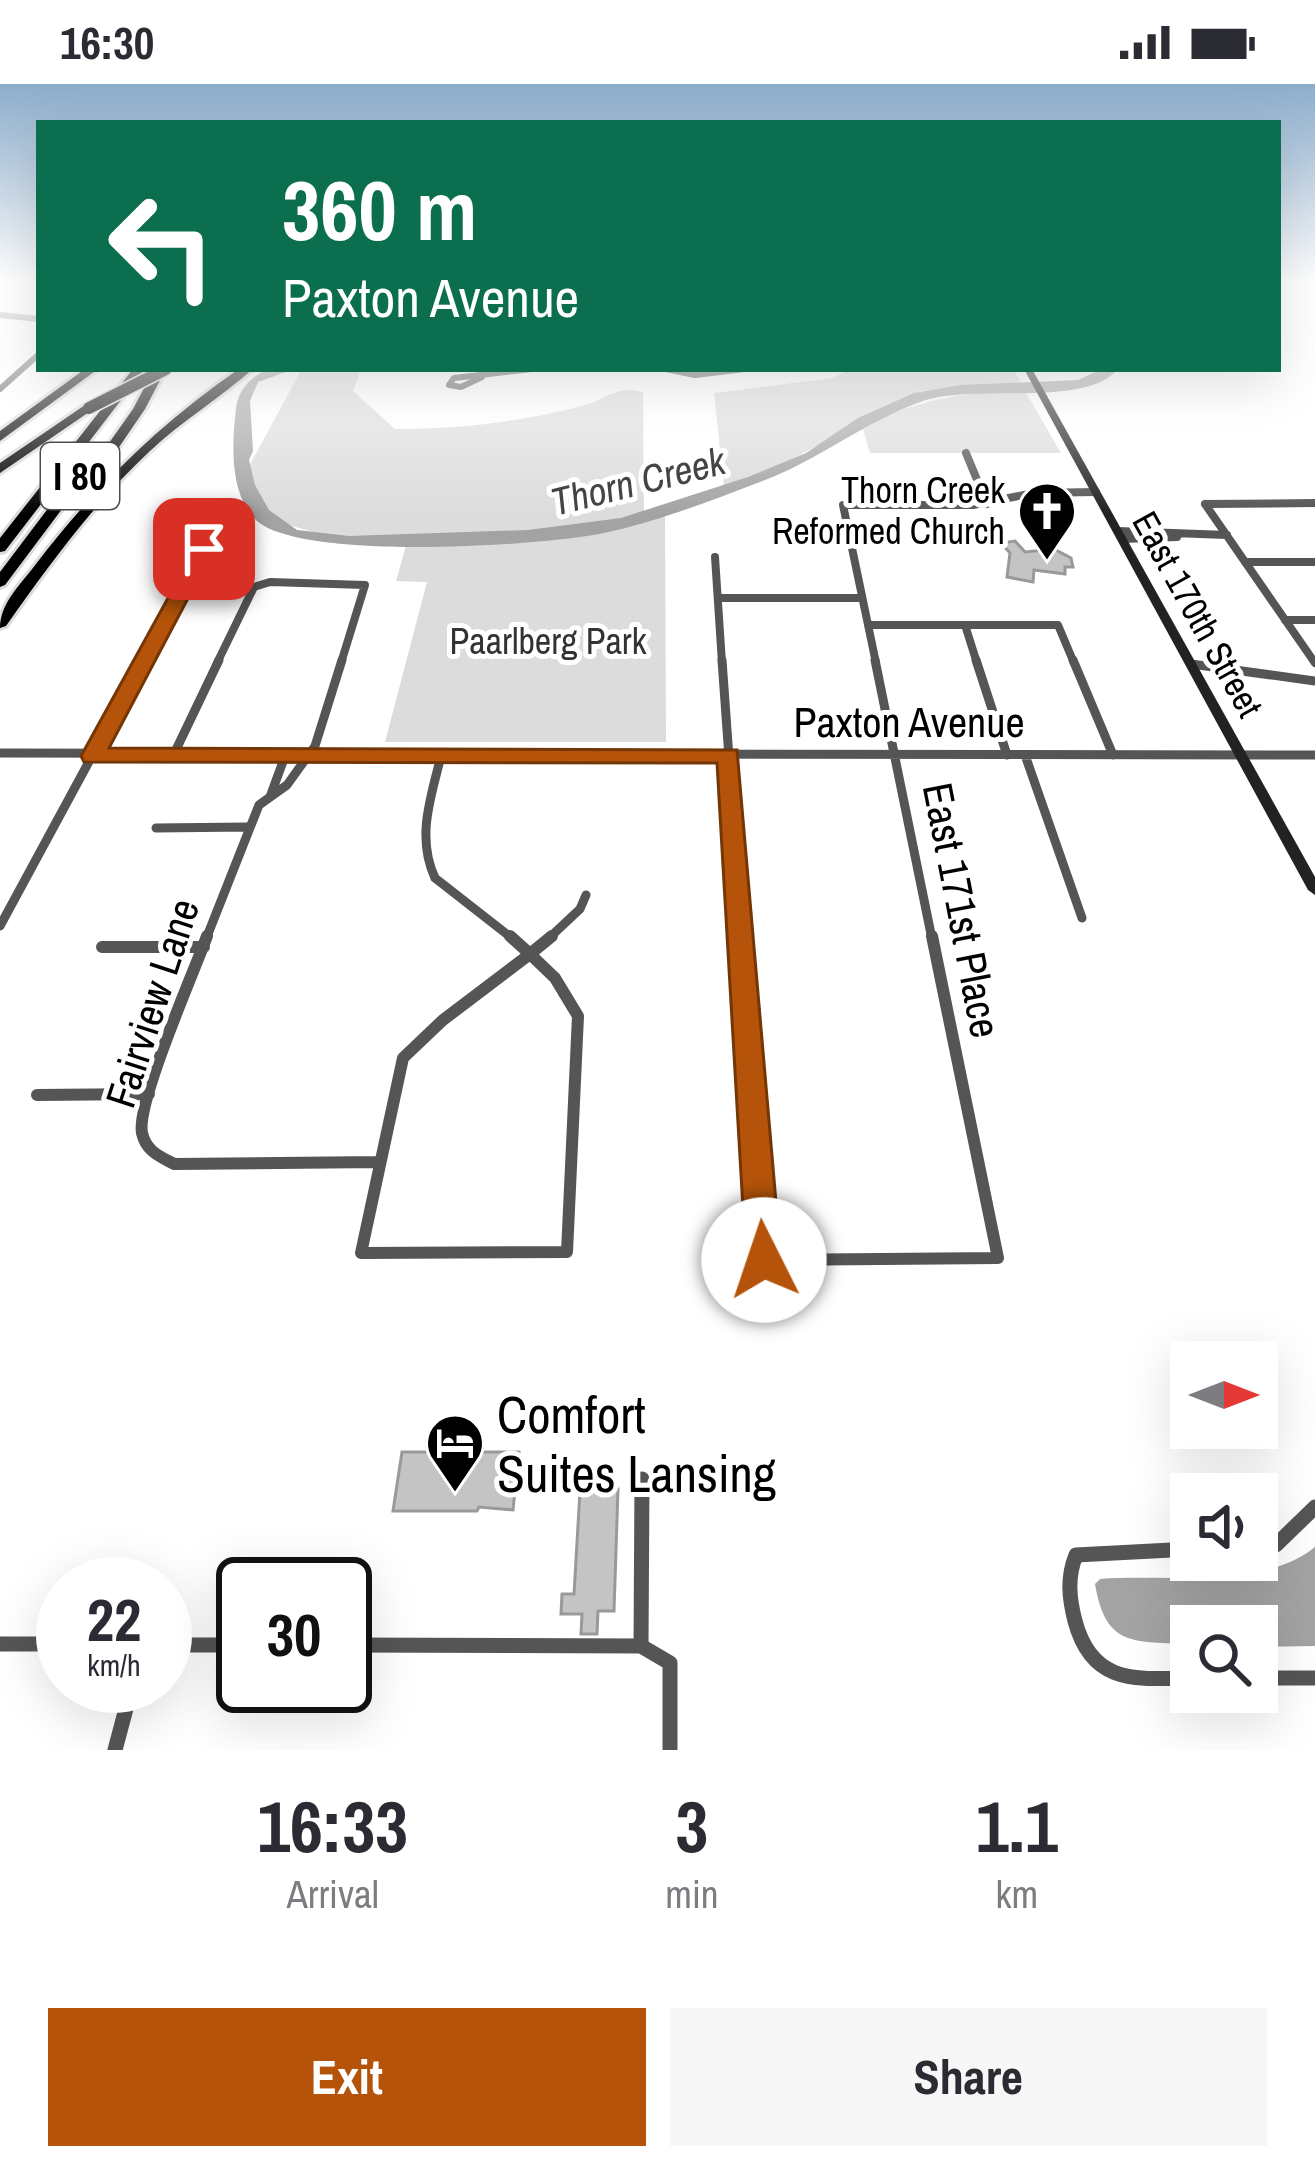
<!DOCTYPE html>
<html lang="en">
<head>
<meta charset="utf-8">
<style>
  :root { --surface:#fff; --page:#f7f7f7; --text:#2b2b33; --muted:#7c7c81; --accent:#b45309 }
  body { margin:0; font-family:"Archivo Narrow",sans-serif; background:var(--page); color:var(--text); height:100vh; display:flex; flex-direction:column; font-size:45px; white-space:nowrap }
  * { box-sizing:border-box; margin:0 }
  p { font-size:39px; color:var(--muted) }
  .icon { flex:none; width:66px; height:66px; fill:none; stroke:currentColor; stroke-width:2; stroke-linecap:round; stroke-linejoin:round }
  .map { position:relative; height:1666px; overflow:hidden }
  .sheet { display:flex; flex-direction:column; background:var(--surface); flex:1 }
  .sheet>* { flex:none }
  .top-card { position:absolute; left:36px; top:36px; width:1245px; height:252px; border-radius:0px; box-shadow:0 12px 48px #0002; background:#0b6e4f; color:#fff; overflow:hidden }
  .needle { width:78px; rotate:90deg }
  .buttons { position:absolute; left:1170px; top:1257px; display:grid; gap:24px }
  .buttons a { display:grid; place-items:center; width:108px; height:108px; border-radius:0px; background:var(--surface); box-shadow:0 12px 48px #0002; font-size:60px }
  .speed { position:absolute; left:36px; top:1473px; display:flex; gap:24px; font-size:60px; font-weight:700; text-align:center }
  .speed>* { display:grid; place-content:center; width:156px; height:156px; border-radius:50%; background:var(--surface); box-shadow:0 12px 48px #0002; line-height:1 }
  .speed small { font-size:30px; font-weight:400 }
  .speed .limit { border:6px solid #111; border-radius:18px; background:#fff; color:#111 }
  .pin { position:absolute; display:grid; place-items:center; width:102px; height:102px; color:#fff; margin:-51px; border-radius:24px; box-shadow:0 6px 18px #0006 }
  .me { position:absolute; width:132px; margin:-66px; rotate:356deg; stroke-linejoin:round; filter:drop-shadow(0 0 9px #0008) }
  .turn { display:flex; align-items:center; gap:42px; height:252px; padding:0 48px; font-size:54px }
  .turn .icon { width:156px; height:156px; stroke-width:2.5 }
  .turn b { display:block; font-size:84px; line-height:102px }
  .eta { display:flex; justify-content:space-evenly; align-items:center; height:204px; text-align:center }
  .eta b { font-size:72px; font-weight:700; line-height:84px }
  .cta { display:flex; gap:24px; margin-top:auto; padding:24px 48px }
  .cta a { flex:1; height:138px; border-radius:0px; background:var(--accent); color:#fff; font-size:48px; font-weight:700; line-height:138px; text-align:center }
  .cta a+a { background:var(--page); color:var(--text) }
  .status { display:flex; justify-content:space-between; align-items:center; height:84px; padding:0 60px; background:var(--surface); direction:ltr }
  .status svg { height:33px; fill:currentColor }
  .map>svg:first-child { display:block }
  .green { fill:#dcdcdc }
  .water { fill:#a3a3a3 }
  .building { fill:#c4c4c4; stroke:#999; stroke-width:3 }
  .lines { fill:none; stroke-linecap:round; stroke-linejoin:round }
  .highway-casing { stroke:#dbdbdb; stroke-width:6 }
  .street-far4 { stroke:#555; stroke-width:6 }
  .street-far3 { stroke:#555; stroke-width:8 }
  .street-far2 { stroke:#555; stroke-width:9 }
  .street-far1 { stroke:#555; stroke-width:12 }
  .street { stroke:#555; stroke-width:15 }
  .secondary { fill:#222; fill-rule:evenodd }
  .highway { fill:#000; fill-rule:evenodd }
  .highway-bridge-casing { stroke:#dbdbdb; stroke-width:15; stroke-linecap:butt }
  .highway-bridge { stroke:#000; stroke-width:12 }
  .route { fill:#b45309; stroke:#753606; stroke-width:3 }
  .labels { text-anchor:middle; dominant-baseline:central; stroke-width:10; stroke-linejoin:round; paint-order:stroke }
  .far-poi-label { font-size:36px; fill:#000; stroke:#fff; text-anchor:end }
  .far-street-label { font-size:36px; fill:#000; stroke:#fff }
  .far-park-label { font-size:36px; fill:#333; stroke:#fff }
  .shield { fill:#fff; stroke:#4c4c4c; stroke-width:3 }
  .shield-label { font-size:39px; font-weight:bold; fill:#000 }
  .far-water-label { font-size:39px; font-style:italic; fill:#444; stroke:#fff }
  .street-label { font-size:42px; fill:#000; stroke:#fff }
  .near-poi-label { font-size:51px; fill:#000; stroke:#fff; text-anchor:start }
</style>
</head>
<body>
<div class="status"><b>16:30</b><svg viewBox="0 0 49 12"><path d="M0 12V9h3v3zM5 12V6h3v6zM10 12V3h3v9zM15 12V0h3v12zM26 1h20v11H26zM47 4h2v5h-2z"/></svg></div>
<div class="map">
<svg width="1315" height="1666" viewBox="0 0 1315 1666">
  <rect width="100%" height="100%" fill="#fff"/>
  <path class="green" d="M302,285h59l-8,22 42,38c61,0 127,-7 187,-23 24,-6 33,-21 61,-14l1,126 -93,17 -217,3 -56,-16 -26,-35 -4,-19z
    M850,285h163l7,13 -100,9 -160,85 -36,11 -10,-94 119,-15z
    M1025,307l36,62h-191l-8,-27c54,-25 103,-36 163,-35z
    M665,430l1,228h-281l42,-160 -31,-1 10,-35 174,-9z"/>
  <path class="water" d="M269,285h25l-36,13 -8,19 3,50 -4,9 6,25 14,25 28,20 52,6 179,-6 93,-12 127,-41 58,-24 52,-35 56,-25 47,-8 117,-5 24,-11 14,2c-35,37 -141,12 -193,30 -58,20 -105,60 -163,81 -50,19 -104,40 -156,51 -61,13 -308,29 -349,-14 -26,-27 -23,-76 -19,-110 2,-20 16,-33 33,-40z
    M1315,1463v99l-58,1v-21h-66v19c-57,-5 -85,4 -96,-61l5,-5c66,-5 162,11 215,-32z"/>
  <path class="building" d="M1015,457l10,11 29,-3 17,9 2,9h-8v7l-31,-4 -1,12 -26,-5 3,-24 -9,-10z
    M402,1368h117l-6,58 -34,-3 -2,4h-84z
    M585,1398h16v7h17l-4,122h-16l-1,23h-16l1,-20h-21l1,-20h12l6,-103h4z"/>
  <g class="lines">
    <defs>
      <path id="highway" d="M85,285h13l-98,72v-10z
        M133,285h12l-140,182 -5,1v-14z
        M154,285h12l-21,40 -62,91h-10l1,-7 -69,92 -5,2v-15l74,-98 11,3 48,-68z
        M239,285h14c-33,29 -71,52 -103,82 -56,52 -101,114 -144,175l-6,2c0,-25 21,-44 36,-64 58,-76 124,-141 203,-195z
        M85,321l10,3 -95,65v-10z"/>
    </defs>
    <use href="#highway" class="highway-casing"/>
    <path class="street-far4" d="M0,231l39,4
      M666,285l29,6 50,-6
      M482,293l-21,10 -12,-2 5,-7 78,-9
      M0,305l39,-35"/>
    <path class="street-far3" d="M966,369l21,51
      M1205,420l110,159
      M1205,420l110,-1
      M1118,447l109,4
      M1122,455l55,-2
      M715,473l7,106
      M1245,478h70
      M719,514h143
      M1285,536h30
      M868,541h190l16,38
      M965,541l12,38
      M142,579l62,-114
      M217,579l37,-76 16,-5 95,3 -24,78
      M876,579l-33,-158h130l61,-12 62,-1"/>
    <path class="street-far2" d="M722,576l20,279
      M875,576l57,279
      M976,576l31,95
      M1073,576l40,95
      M1191,580l124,17
      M0,669l1315,2
      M1025,671l57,163
      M173,672l46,-96
      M441,672c-10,41 -25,81 -6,122l78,61
      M270,713l15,-41
      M156,744l91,-1
      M0,842l144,-266
      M206,855l53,-134 28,-20 28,-39 27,-86
      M548,855l32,-30 6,-14"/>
    <path class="street-far1" d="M207,852c-13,36 -71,167 -65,197 4,18 17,23 32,31l205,-2
      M510,852l20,18
      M741,852l23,324 234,-2 -66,-322
      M102,863h102
      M530,870l25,24 23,38 -11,236 -206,1 42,-195 40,-38z
      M530,870l22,-18
      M37,1011l112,-1"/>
    <path class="street" d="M642,1395l-1,167 29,17v87
      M1257,1462l19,-1 39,-38
      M1191,1465l-115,6c-9,22 -7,43 -1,66 17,64 61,58 116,57
      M0,1560h63
      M165,1561h78
      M345,1561l296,1
      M1257,1594h58
      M115,1666l17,-64"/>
    <path class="secondary" d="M1024,285h8l283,508v18l-7,-5z"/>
    <use href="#highway" class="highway"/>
    <defs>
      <path id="highway-bridge" d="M89,324l77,-39"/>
    </defs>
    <use href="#highway-bridge" class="highway-bridge-casing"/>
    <use href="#highway-bridge" class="highway-bridge"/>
  </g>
  <linearGradient id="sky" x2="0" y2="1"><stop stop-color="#8cadcc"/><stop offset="0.46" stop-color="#fff"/><stop offset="1" stop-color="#fff" stop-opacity="0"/></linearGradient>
  <rect width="1315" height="431" fill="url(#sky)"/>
  <path class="route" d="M204,459l10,6 -105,199 628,2 44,510 -5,12 -12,6 -13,-6 -5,-12 -29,-497 -633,-1 -3,-6 114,-207z"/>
  <defs>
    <symbol id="church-pin" viewBox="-11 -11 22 30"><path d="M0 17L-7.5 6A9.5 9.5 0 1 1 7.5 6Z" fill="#000" stroke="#fff"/><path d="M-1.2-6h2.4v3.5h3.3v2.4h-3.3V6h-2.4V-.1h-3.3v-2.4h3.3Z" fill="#fff"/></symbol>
    <symbol id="hotel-pin" viewBox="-11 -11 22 30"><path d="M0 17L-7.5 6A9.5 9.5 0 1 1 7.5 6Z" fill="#000" stroke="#fff"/><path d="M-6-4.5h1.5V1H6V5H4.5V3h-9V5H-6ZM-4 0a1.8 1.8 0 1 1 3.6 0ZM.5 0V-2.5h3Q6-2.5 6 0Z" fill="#fff"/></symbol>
  </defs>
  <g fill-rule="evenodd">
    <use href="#church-pin" x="1014" y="394" width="66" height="90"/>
    <use href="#hotel-pin" x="422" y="1326" width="66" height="90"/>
  </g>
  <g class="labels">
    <g class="far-poi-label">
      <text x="1005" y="406">Thorn Creek<tspan x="1005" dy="41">Reformed Church</tspan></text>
    </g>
    <g class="far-street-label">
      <text transform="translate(1198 530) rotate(61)">East 170th Street</text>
    </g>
    <g class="far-park-label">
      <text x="548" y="557">Paarlberg Park</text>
    </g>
    <rect class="shield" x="41" y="359" width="78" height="66" rx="9"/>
    <g class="shield-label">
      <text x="80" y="392">I 80</text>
    </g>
    <g class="far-water-label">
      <text transform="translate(638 397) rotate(-14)">Thorn Creek</text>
    </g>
    <g class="street-label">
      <text x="909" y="638">Paxton Avenue</text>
      <text transform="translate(962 826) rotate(79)">East 171st Place</text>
      <text transform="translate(152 919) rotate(-72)">Fairview Lane</text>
    </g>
    <g class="near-poi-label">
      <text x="497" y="1330">Comfort<tspan x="497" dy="59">Suites Lansing</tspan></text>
    </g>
  </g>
</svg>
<div class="buttons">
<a><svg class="needle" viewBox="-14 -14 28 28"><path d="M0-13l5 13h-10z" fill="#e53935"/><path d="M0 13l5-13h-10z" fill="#7c7c81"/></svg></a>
<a><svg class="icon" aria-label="sound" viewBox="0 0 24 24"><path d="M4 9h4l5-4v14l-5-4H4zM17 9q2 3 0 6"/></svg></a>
<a><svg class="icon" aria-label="search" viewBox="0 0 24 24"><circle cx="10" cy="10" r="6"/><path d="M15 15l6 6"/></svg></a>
</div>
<div class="speed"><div>22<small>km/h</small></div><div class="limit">30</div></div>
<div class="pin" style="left:204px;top:465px;background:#d93025"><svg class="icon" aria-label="arrive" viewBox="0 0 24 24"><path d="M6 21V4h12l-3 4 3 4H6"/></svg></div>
<svg class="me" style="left:764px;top:1176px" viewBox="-20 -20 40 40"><circle r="19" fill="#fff"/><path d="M0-13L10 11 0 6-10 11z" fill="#b45309"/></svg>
<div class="top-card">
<div class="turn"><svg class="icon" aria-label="left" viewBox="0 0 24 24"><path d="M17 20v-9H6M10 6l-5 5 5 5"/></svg><div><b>360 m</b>Paxton Avenue</div></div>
</div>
</div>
<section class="sheet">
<div class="eta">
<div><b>16:33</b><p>Arrival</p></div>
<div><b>3</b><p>min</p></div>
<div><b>1.1</b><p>km</p></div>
</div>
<div class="cta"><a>Exit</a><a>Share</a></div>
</section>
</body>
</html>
